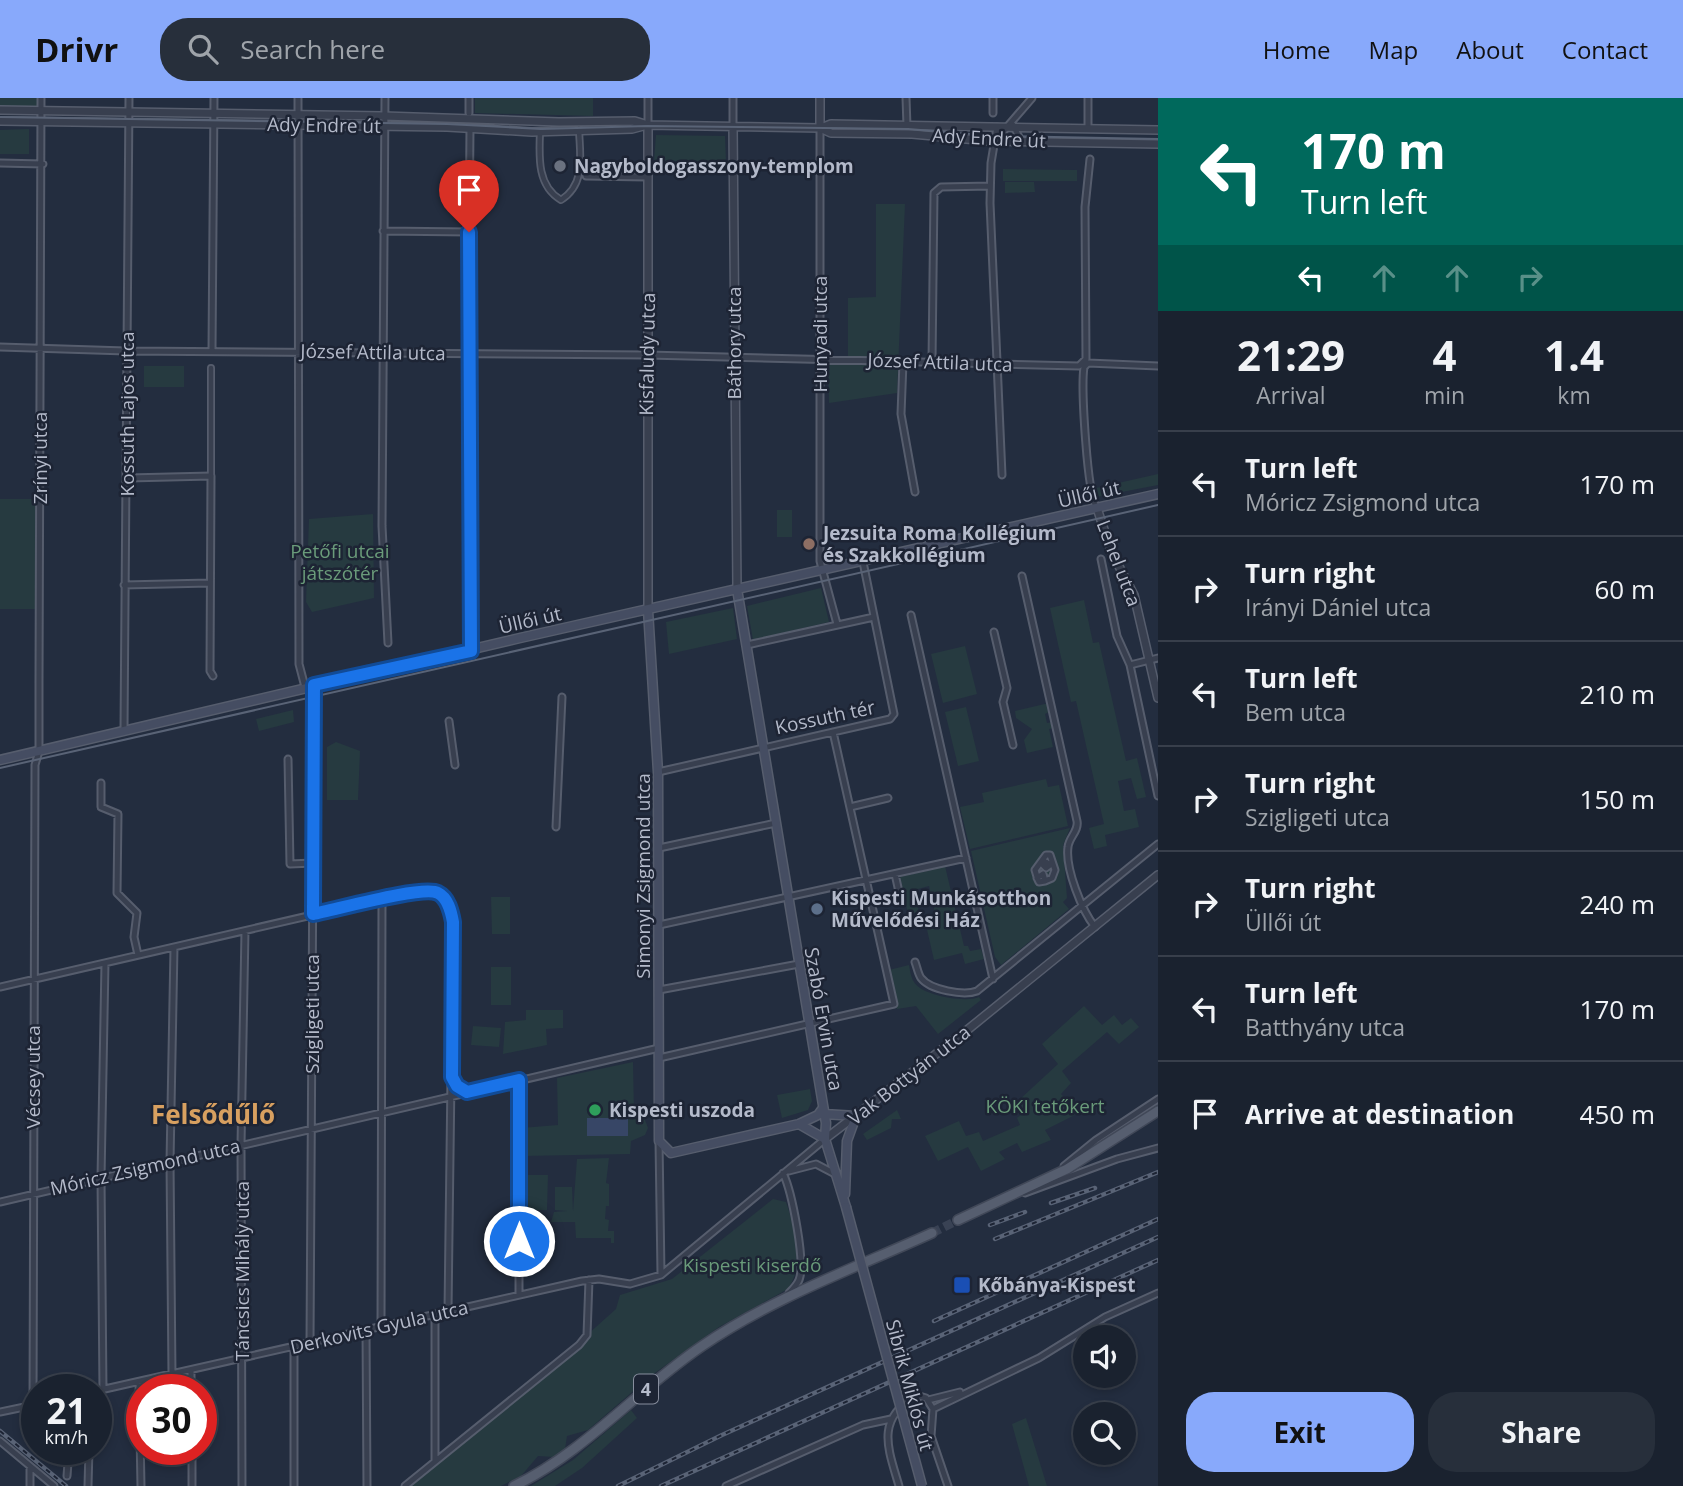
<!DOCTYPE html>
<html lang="en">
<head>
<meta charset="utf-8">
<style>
  :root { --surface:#1a222f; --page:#272f3b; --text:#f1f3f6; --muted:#9fa4aa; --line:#383f4b; --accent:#88a9fb }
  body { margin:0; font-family:"Open Sans",sans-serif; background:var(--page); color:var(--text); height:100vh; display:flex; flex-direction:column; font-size:26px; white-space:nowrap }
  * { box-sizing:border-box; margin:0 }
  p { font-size:23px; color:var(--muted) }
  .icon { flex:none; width:38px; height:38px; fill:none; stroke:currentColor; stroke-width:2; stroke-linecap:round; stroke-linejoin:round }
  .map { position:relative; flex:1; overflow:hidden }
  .panel { display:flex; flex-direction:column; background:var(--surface); width:525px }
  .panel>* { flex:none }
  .guide { background:#00695c; color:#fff; overflow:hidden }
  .fabs { position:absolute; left:1073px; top:1227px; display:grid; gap:14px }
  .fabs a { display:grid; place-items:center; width:63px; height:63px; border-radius:50%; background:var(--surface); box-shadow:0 4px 10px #0003,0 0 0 2px var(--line); font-size:35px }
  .speed { position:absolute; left:21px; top:1276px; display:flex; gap:14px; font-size:35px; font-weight:700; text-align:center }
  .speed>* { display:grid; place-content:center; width:91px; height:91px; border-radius:50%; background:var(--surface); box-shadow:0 4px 10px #0003,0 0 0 2px var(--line); line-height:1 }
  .speed small { font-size:18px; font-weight:400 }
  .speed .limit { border:10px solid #d22; background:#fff; color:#111 }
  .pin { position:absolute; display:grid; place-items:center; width:60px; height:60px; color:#fff; margin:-72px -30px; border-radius:50% 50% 50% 0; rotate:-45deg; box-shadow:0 0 7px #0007 }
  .pin .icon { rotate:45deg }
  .me { position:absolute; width:77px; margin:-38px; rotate:0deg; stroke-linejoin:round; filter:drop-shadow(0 0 5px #0008) }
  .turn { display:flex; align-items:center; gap:24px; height:147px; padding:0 28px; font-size:32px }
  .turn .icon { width:91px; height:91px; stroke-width:2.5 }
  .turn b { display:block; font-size:49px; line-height:60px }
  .lanes { display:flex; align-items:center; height:66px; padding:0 28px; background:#0003; justify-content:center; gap:35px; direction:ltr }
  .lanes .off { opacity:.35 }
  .eta { display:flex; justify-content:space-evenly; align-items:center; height:119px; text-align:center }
  .eta b { font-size:42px; font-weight:700; line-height:49px }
  .cta { display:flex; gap:14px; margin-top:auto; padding:14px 28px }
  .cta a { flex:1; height:80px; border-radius:28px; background:var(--accent); color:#111; font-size:28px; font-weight:700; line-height:80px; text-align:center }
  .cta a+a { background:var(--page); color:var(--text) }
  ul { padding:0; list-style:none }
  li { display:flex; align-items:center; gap:21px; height:105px; padding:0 28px; border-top:2px solid var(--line) }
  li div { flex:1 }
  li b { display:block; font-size:26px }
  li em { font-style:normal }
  header { display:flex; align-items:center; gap:42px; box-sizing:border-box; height:98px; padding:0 35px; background:var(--accent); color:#111 }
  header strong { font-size:33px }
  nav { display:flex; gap:38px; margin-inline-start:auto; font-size:24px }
  .search { width:490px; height:63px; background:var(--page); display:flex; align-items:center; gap:18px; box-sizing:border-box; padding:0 24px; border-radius:28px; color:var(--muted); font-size:26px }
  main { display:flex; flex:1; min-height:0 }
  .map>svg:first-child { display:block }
  .green { fill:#263a40 }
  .water { fill:#374666 }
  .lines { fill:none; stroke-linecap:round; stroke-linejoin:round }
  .primary-tunnel { stroke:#394254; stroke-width:9; stroke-dasharray:9 4.5; stroke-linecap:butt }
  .pedestrian-casing { stroke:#565d6d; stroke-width:8 }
  .minor-casing { stroke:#565d6d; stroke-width:9 }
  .tertiary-casing { stroke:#565d6d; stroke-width:10 }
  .secondary-casing { stroke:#565d6d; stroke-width:11 }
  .primary-casing { stroke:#414858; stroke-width:12 }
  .pedestrian { stroke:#383f4f; stroke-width:4.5 }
  .minor { stroke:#383f4f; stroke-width:5 }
  .tertiary { stroke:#383f4f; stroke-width:7 }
  .secondary { stroke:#454d62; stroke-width:8 }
  .primary { stroke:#565e6f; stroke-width:9 }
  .tram { stroke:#596376; stroke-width:2 }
  .rail-casing { stroke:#596376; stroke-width:4.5 }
  .rail { stroke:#1d2434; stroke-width:2; stroke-dasharray:5; stroke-linecap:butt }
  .secondary-bridge-casing { stroke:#565d6d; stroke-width:11; stroke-linecap:butt }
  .secondary-bridge { stroke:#454d62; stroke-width:8 }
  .route-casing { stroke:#114b97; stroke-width:18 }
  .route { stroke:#1a73e8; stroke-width:12 }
  .worship-dot { fill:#6b7280; stroke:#1d2434; stroke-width:2.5 }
  .education-dot { fill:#8d6e63; stroke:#1d2434; stroke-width:2.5 }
  .service-dot { fill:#5c6f8a; stroke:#1d2434; stroke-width:2.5 }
  .leisure-dot { fill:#2e9e5b; stroke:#1d2434; stroke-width:2.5 }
  .transit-dot { fill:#1a4fb4; stroke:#1d2434; stroke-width:2.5 }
  .labels { text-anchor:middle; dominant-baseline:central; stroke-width:5; stroke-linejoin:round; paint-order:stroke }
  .shield { fill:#1d2434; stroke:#878d9d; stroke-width:2 }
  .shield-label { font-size:18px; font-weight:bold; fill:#b4baca }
  .street-label { font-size:19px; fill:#b4baca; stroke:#1d2434 }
  .poi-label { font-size:19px; font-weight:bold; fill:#b4baca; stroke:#1d2434; text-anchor:start }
  .park-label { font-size:19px; fill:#6a9b7a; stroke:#1d2434 }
  .district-label { font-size:26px; font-weight:bold; fill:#d8a060; stroke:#1d2434 }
</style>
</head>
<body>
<header>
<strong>Drivr</strong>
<div class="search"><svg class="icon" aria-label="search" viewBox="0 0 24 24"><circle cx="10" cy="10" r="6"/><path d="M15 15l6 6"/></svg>Search here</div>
<nav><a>Home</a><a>Map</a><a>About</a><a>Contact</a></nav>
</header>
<main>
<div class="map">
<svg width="1158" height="1388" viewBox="0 0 1158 1388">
  <rect width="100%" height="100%" fill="#232d3f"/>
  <path class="green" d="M0,0h38v11l-38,-1z
    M475,0h118v18l-118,-3z
    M29,31v25h-29v-24z
    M656,37l69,1 1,26 -72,-1z
    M1003,71l74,1v11h-74z
    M1005,84h29l1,10 -30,1z
    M876,106h29l-8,189 -68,10 -1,-41h20v-64l28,-1z
    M144,268h40v21h-40z
    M1158,376v11l-62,12v-9z
    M0,401h36v110h-36z
    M777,412h15v27h-15z
    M373,416l1,84 -62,14 -6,-10 3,-83z
    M821,490l8,34 -76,18 -6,-34z
    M1084,502l9,43 6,-1 27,119 11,-3 9,39 -9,2 -6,-21 -13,3 6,30 11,-2 4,18 -34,8 2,11 -13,3 -5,-21 15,-4 -28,-123 -5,1 -21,-94z
    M733,510l4,31 -68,15 -3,-32z
    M965,548l12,48 -34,9 -12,-49z
    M1049,605l2,8 -6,3 2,9 6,-1 1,6 -5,1 4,18 -26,6 -3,-13 8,-11 -16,-11 -1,-7z
    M966,609l13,54 -21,5 -13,-54z
    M293,612l1,12 -35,9 -3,-12z
    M336,644l24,9 -2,49h-31v-53z
    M1046,681l2,8 11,-2 9,41 -98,23 -10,-42 24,-5 -2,-9z
    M1070,730l-7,17 4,53 -4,4 6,7 -68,56 -6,-8 -24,-106z
    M945,768l19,80h4l2,5 11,-2 3,10 -19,5 -3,-11 -28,7 -9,-39 11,-3 -7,-32 -15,4 5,22 -11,2 -8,-37z
    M491,799h19v37h-18z
    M909,867c1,5 2,13 5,17 8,14 52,21 65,15l2,3 -43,34 -22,-28 -19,3 -8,-39z
    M491,869h20v38h-20z
    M1084,908l18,19 12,-10 8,10 9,-7 8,9 -20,17 -12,-12 -45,39 9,12 -10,11 18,19 -34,17 6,10 -29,12 -5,-9 -18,9 6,7 -24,12 -13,-24 -30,14 -13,-25 34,-15 7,15 13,-4 4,9 37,-16 -3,-7 7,-6 -5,-12 39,-36 -16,-20z
    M526,912h37v18l-17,1 1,16 -44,9 2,-32 21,-2z
    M473,928l28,2 -2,19 -28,-2z
    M633,964l1,51 11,7 3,8 -3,7 -14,6 -1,13 -108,2 -1,-28 37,-3 -1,-47z
    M810,991l2,12 -4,9 -26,8 -5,-23z
    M897,1012l4,9h-9l-1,9 -24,12 -4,-6z
    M609,1060l-3,25 3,1v22h-3l-1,13 4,1 -1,11h6v12h-3v-5h-35l-1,-16h-24l3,-10 13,-1 -12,-1v-23h17l1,24 4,-52z
    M528,1077h20l-1,35h-19z
    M773,1101l13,3c8,22 19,71 0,88l-67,37 -67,48 -64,55 -21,6 -2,13 -11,8 -16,-1 -17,20 -20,10h-95l181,-151 29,-26 4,-14 52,-16z
    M631,1312l6,8 -55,50 -27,18h-24l42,-26z
    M1026,1320l21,68h-18l-17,-62z"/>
  <path class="water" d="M587,1020h41v18h-41z"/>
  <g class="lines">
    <path class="primary-tunnel" d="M932,1135l26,-13"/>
    <defs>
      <path id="pedestrian" d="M540,34c-1,25 -3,54 21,68 25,-16 19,-43 18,-71
        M211,270v108"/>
      <path id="minor" d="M298,0l1,566 6,23
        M385,0l-3,428 6,117
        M733,0v28
        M906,0l1,28
        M993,0v15
        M469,15v-15
        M648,27v-27
        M1013,27l8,16
        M997,29l-6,36 -1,40 12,272
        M470,30l-3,347 4,176
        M820,30v433l17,63
        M1088,30v-30
        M995,43l37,-43
        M0,65l43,1
        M586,78l61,1
        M383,133l86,1
        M0,249l126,4 522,4 431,11 7,-7 -1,-152 5,-48
        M212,252l2,-252
        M903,264l-2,52 14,78
        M932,264l2,-169 7,-6 49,-1
        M128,380l83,-2 -1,195 3,5
        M1097,410c-10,-12 -16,-121 -13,-141l4,-4 70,3
        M1101,461l16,77 13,29 28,131
        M1022,478l55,245c2,10 -8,16 -9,26 -3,21 14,64 27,80
        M124,487l85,-2
        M911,517l82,364
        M994,534l13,56 -4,14 10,43
        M747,547l127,-28
        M1130,567l28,-7
        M449,623l6,44
        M124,632l5,-632
        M288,661l2,105 23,-1
        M658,674l232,-53 4,-5 -31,-152
        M101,685v24l17,7 -1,79 20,20 -3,24 4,18
        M850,709l38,-9
        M556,729l6,-130
        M659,750l117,-25
        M1046,764l4,3 -4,3 -3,-3z
        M895,776l4,18
        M1037,780l6,-4 2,7 -6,1 -1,-2 -3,-10 11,-15h4l5,15 -3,8 -7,3
        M659,827l307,-67
        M915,864c2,5 3,12 6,16 9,12 43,18 56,13l181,-147
        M0,889l421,-97c21,0 29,12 32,32l-5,389
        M659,892l140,-26
        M659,960l235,-54 -61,-272
        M452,979l5,9 10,6
        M659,1043l2,133
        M1064,1068l32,-26 62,-41
        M789,1073l27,-7 19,10
        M783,1075c9,19 23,90 16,107 -2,5 -6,9 -10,13
        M1025,1095l92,-34 41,-11
        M0,1104l659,-154
        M519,1197v-215
        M381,1229l1,-427
        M366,1232l1,156
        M310,1245l4,-658
        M191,1273v19
        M172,1277l-2,-213 4,-215
        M139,1284l2,104
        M103,1292l-2,-212 4,-215
        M96,1293l486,-110 17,-2 31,5 31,-9 164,-136
        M928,1302l32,-8
        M33,1307l2,-640 4,-14v-68l2,-585
        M933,1311l106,-51 66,-41 53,-24
        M0,1314l34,-7
        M0,1343l54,45
        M192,1351v37
        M435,1362v-146
        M30,1368v20
        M67,1378l2,-27
        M88,1388l1,-37
        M242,1388l-1,-341 4,-214
        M294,1388v-140
        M405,1388l174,-141 8,-10 2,-55
        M726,1388l137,-61 28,-6
        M899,1388c-11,-38 -24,-66 17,-91l10,3 7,11 -2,27 17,50"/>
      <path id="tertiary" d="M820,0v30
        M0,12l384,6 175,6 76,-1 13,4 172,3 11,5 81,1 76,7 170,3
        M0,23l447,6 85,5 100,-3 15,-4
        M648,27v485
        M733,28l4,463
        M821,30l10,-4 327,6
        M1097,410l14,43 23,44 24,103
        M825,1041l141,-108 192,-156"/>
      <path id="secondary" d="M737,491l89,534 -1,16 21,68
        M648,512l10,162 1,369 12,12 128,-29 19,-9 5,-7
        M0,662l520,-122 638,-144
        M824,1016l32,2 -9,25 -2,53
        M799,1026l26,15"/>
      <path id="primary" d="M958,1122l109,-51 91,-58
        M514,1388c71,-34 123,-96 188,-140 70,-48 153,-78 230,-113"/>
    </defs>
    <use href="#pedestrian" class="pedestrian-casing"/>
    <use href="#minor" class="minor-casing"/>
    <use href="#tertiary" class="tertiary-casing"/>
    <use href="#secondary" class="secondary-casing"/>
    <use href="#primary" class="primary-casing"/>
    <use href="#pedestrian" class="pedestrian"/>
    <use href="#minor" class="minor"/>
    <use href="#tertiary" class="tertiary"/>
    <use href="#secondary" class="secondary"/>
    <use href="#primary" class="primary"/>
    <path class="tram" d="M0,19l447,7 94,5 106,-3 261,3 88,7 162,3
      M0,670l1158,-263"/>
    <defs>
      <path id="rail" d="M1051,1105l44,-15
        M990,1127l35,-13
        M995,1141l163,-67
        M934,1223l224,-102
        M0,1333l66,55
        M618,1388l104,-51 436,-198
        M661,1388l497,-226"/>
    </defs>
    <use href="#rail" class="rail-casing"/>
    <use href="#rail" class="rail"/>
    <defs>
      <path id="secondary-bridge" d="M846,1109l76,279"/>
    </defs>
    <use href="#secondary-bridge" class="secondary-bridge-casing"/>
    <use href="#secondary-bridge" class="secondary-bridge"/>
  </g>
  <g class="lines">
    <defs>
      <path id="route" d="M469,134l2,419 -157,34 -1,229c22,-4 110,-29 125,-21 10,5 13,18 15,29l-1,155 5,9 10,6 52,-12v161"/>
    </defs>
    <use href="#route" class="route-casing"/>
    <use href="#route" class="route"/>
  </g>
  <circle class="worship-dot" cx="560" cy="68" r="7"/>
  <circle class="education-dot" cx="809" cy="446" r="7"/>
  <circle class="service-dot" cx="817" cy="811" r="7"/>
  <circle class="leisure-dot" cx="595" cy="1012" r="7"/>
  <rect class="transit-dot" x="953" y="1178" width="18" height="18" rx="3.5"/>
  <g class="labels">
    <rect class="shield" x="634" y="1276.5" width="24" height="29" rx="5"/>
    <g class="shield-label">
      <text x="646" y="1291">4</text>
    </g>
    <g class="street-label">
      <text transform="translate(324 27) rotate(1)">Ady Endre út</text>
      <text transform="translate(989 40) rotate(3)">Ady Endre út</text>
      <text transform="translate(820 236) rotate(-90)">Hunyadi utca</text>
      <text transform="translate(734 245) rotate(-90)">Báthory utca</text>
      <text transform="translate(373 254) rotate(1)">József Attila utca</text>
      <text transform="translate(647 256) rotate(-89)">Kisfaludy utca</text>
      <text transform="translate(940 264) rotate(2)">József Attila utca</text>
      <text transform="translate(127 316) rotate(-90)">Kossuth Lajos utca</text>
      <text transform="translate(40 360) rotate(-90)">Zrínyi utca</text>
      <text transform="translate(1089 396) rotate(-13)">Üllői út</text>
      <text transform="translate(1119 465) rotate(69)">Lehel utca</text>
      <text transform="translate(530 522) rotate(-13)">Üllői út</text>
      <text transform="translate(825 619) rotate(-12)">Kossuth tér</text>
      <text transform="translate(643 778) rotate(-90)">Simonyi Zsigmond utca</text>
      <text transform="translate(312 916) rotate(-90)">Szigligeti utca</text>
      <text transform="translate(824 921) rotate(80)">Szabó Ervin utca</text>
      <text transform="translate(909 977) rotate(-38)">Vak Bottyán utca</text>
      <text transform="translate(33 979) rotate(-90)">Vécsey utca</text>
      <text transform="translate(145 1069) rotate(-13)">Móricz Zsigmond utca</text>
      <text transform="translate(242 1173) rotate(-90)">Táncsics Mihály utca</text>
      <text transform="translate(379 1229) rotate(-13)">Derkovits Gyula utca</text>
      <text transform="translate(910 1287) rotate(75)">Sibrik Miklós út</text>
    </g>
    <g class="poi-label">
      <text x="574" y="68">Nagyboldogasszony-templom</text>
      <text x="823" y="435">Jezsuita Roma Kollégium<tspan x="823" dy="22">és Szakkollégium</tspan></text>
      <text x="831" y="800">Kispesti Munkásotthon<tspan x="831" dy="22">Művelődési Ház</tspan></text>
      <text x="609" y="1012">Kispesti uszoda</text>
      <text x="978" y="1187">Kőbánya-Kispest</text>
    </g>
    <g class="park-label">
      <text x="340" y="453">Petőfi utcai<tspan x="340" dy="22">játszótér</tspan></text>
      <text x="1045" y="1008">KÖKI tetőkert</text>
      <text x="752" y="1167">Kispesti kiserdő</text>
    </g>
    <g class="district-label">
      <text x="213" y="1016">Felsődűlő</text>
    </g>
  </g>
</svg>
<div class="fabs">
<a><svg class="icon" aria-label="sound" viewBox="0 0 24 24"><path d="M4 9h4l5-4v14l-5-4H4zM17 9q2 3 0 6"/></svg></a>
<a><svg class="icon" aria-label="search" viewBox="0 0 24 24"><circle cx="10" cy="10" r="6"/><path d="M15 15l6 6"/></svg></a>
</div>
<div class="speed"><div>21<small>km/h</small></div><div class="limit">30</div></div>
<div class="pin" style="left:469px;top:134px;background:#d93025"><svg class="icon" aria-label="arrive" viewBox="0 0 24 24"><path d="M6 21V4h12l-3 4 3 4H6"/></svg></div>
<svg class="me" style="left:519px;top:1143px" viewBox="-20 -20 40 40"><circle r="17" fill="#1a73e8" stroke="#fff" stroke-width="3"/><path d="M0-11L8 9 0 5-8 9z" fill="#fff"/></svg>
</div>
<section class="panel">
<div class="guide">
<div class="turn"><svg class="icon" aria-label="left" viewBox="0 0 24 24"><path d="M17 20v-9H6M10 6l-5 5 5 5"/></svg><div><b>170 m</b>Turn left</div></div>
<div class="lanes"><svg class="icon" aria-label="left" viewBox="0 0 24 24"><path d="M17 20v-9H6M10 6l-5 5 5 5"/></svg><svg class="icon off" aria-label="ahead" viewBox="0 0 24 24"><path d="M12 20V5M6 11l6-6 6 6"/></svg><svg class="icon off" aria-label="ahead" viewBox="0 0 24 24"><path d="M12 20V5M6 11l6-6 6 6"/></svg><svg class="icon off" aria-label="right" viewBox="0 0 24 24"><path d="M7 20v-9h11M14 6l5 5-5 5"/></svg></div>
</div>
<div class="eta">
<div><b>21:29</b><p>Arrival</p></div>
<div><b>4</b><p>min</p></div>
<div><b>1.4</b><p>km</p></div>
</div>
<ul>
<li><svg class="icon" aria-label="left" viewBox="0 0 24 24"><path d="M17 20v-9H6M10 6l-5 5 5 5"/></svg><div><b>Turn left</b><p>Móricz Zsigmond utca</p></div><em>170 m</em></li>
<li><svg class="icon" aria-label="right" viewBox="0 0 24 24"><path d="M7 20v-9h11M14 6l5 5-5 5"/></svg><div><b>Turn right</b><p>Irányi Dániel utca</p></div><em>60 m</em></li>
<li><svg class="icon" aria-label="left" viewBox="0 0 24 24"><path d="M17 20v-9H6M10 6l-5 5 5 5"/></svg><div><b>Turn left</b><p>Bem utca</p></div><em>210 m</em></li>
<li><svg class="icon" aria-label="right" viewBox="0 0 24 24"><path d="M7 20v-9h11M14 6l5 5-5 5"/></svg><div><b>Turn right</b><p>Szigligeti utca</p></div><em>150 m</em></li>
<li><svg class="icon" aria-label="right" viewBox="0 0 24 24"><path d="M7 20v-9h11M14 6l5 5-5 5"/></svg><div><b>Turn right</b><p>Üllői út</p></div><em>240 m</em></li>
<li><svg class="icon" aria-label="left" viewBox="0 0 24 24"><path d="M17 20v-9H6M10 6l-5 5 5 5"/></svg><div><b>Turn left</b><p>Batthyány utca</p></div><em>170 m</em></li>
<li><svg class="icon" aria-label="arrive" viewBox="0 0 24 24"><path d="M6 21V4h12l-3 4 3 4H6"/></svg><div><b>Arrive at destination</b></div><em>450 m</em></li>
</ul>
<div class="cta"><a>Exit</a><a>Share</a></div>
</section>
</main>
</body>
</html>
